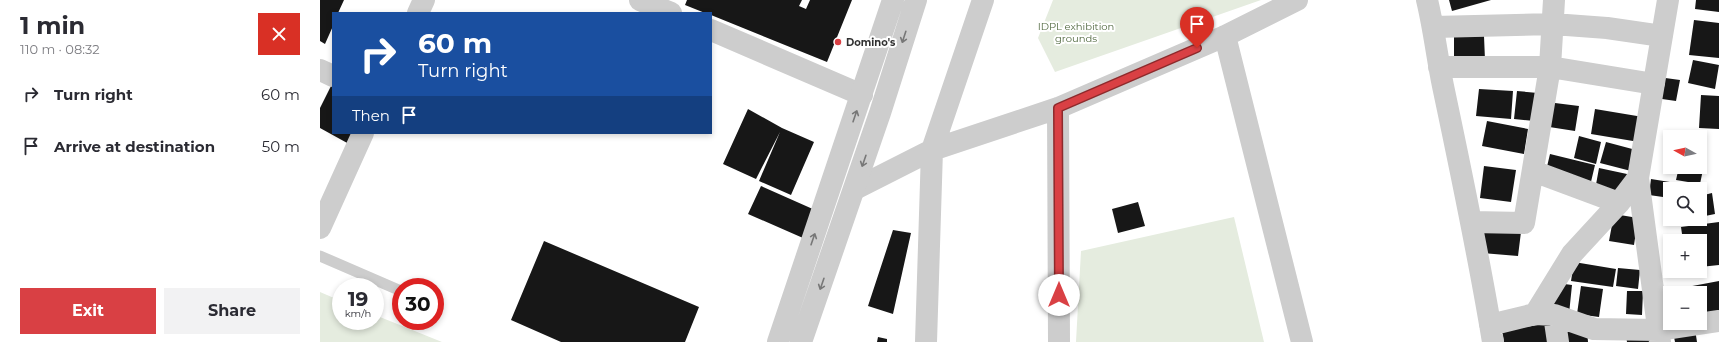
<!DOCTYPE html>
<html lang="en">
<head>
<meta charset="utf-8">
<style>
  :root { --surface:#fff; --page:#f2f2f3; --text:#2b2b33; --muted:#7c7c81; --accent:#d94044 }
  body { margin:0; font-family:Montserrat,sans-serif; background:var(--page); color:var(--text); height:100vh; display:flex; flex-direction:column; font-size:15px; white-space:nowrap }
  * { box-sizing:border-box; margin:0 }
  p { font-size:13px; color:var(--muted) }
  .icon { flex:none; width:22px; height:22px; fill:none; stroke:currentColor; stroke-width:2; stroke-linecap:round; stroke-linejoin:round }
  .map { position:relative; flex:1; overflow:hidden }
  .details { display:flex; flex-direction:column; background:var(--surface); width:320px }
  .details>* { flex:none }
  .guide { position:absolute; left:12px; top:12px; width:380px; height:122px; border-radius:0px; box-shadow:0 2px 6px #0003; background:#1a4fa0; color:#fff; overflow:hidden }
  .needle { width:26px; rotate:278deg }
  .tools { position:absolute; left:1343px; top:130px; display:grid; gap:8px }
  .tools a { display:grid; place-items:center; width:44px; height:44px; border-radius:0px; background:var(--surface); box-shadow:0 2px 6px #0003; font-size:20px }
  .speed { position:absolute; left:12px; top:278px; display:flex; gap:8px; font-size:20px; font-weight:700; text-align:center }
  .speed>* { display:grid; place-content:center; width:52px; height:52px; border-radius:50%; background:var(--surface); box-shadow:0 2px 6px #0003; line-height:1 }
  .speed small { font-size:10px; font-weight:400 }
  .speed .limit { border:6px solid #d22; background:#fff; color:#111 }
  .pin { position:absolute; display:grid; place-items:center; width:34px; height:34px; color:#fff; margin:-41px -17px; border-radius:50% 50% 50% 0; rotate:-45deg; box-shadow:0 0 4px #0007 }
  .pin .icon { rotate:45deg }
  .me { position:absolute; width:44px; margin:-22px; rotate:0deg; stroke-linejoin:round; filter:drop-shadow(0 0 3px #0008) }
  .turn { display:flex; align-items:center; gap:14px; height:84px; padding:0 20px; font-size:18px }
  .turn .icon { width:52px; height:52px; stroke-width:2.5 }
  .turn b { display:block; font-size:28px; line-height:34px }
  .then { display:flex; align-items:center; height:38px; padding:0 20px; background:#0003; gap:8px; font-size:15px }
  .round { display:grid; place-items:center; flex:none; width:42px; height:42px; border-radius:0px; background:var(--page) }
  .overview { display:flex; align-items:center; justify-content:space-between; height:68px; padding:0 20px }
  h1 { font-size:24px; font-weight:700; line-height:30px }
  .button { display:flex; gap:8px; margin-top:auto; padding:8px 20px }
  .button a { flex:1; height:46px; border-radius:0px; background:var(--accent); color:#fff; font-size:16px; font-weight:700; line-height:46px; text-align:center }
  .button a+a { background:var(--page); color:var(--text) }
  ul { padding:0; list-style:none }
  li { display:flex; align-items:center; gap:12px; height:52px; padding:0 20px }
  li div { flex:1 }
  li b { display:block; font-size:15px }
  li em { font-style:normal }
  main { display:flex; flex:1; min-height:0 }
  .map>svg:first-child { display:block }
  .green { fill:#e5ecdf }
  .building { fill:#171717 }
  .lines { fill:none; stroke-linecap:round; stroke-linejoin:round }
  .service { stroke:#cdcdcd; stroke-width:11 }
  .minor { stroke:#cdcdcd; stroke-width:22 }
  .tertiary { stroke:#cdcdcd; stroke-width:22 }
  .oneway { stroke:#777 }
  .route-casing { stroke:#8d2a2c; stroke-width:10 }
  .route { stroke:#d94044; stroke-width:7 }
  .poi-dot { fill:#d94044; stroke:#fff; stroke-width:1.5 }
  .labels { text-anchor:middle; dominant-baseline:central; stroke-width:4; stroke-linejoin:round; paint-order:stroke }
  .park-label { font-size:10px; fill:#516940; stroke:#fff }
  .poi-label { font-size:10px; font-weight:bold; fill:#303030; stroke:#fff; text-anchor:start }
</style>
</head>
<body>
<main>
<section class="details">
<div class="overview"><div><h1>1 min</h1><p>110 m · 08:32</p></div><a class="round" style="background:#d93025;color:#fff"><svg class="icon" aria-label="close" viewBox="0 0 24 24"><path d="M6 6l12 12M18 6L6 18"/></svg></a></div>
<ul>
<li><svg class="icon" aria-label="right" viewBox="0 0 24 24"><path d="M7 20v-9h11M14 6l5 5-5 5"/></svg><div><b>Turn right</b></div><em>60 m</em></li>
<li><svg class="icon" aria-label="arrive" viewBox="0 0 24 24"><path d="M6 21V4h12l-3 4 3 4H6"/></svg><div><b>Arrive at destination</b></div><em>50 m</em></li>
</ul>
<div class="button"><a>Exit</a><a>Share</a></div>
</section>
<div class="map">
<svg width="1399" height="342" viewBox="0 0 1399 342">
  <rect width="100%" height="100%" fill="#fff"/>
  <path class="green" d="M733,0h208l-206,72 -17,-34z
    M914,217l30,125h-188l5,-91z
    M0,292l21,9v20h34v-6l67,27h-122z"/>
  <path class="building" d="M0,0h24l-6,13h-5v13l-8,18 -5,-3z
    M367,0h115l-3,6 7,3 4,-9h42l-25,62 -116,-47v-2h-6l-20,-8z
    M1129,0h42l-39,11z
    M1376,0h23v12l-24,-3z
    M1374,20l25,3v35l-30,-3z
    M1164,36l1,24 -31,1v-24z
    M1373,60l26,5 -4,24 -27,-6z
    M1338,77l22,3 -4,21 -21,-3z
    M13,82v51h21l-5,11 -29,-16v-20z
    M1159,89l34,2 -2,28 -35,-3z
    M1197,91l21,2 -3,28 -21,-2z
    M1381,95l18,1v33l-20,-1z
    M1227,102l32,4 -4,25 -32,-5z
    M428,109l34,19 32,14 -23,53 -32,-14 21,-49 -24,47 -33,-15z
    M1275,109l48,8 -4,25 -48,-8z
    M1167,121l41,8 -4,25 -42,-8z
    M1259,136l22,6 -5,22 -22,-6z
    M1286,142l30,8 -5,21 -31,-8z
    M1230,154l45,11 -5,21 -45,-11z
    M1380,154l6,1 -6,29 -24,-4 3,-13h21z
    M1164,166l32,4 -5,32 -31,-4z
    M1279,168l28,6 -5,22 -27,-6z
    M1331,179l25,4 -1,6h-5v9l-21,-3z
    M441,186l54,24 -12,28 -55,-24z
    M1392,193l3,21 -15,3v-21z
    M818,202l7,24 -27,7 -6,-24z
    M1294,214l24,4 -4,27 -25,-4z
    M1399,222v43l-19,2v-26h-17l-2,-14z
    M1164,229l37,3 -3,24 -36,-3z
    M573,230l18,3 -18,81 -25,-8z
    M224,241l155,66 -14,35h-124l-50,-22z
    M1254,262l42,7 -3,18 -42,-6z
    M1298,268l22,2 -2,19 -22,-3z
    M1399,281v33l-19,4v-25h-12l-1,-6z
    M1237,283l15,2 -3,29 -24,-3z
    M1261,286l22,3 -4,28 -22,-3z
    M1307,291h16l-1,24 -16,-1z
    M1350,293v28l-10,2 -4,-27z
    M1230,323l3,19h-49l-2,-11z
    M1240,327l27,2 1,13h-26z
    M1375,329l2,13h-22l-2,-10z
    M1328,332l2,10h-23l-1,-6z
    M558,337l9,2v3h-10z"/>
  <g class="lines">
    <path class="service" d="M0,256l81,35"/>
    <path class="minor" d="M320,0l31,13
      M1107,0c7,29 10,57 16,86 18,85 36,170 50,256
      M98,13l6,-13
      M1114,27l119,-3 54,4 55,8
      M391,30l151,65
      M905,36l77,306
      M1119,67h111l104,17
      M0,70l13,6
      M738,108l1,234
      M1213,171l86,32
      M1318,178l22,164
      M535,189l77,-39 126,-42 167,-72 72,-36
      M1152,222l52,1 26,-156 4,-67
      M0,228l43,-95
      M1215,314l37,-60 47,-51 19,-25 30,-178
      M1234,315l4,27
      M1170,325l45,-11 19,1 40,14 64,1 61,-9
      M606,342l6,-192 51,-150"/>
    <path class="tertiary" d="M458,342l115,-342
      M481,342l79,-229 36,-113"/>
  </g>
  <defs><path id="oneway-shaft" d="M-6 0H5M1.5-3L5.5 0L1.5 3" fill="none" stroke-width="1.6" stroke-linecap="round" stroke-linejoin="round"/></defs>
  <g class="oneway">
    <use href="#oneway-shaft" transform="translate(584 37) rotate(108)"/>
    <use href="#oneway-shaft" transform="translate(535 116) rotate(-71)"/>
    <use href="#oneway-shaft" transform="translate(544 161) rotate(109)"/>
    <use href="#oneway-shaft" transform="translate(493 239) rotate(-71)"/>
    <use href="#oneway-shaft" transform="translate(502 284) rotate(109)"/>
  </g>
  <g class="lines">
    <defs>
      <path id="route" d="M739,295l-1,-187 139,-60"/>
    </defs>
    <use href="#route" class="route-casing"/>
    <use href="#route" class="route"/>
  </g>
  <circle class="poi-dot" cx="518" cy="42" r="4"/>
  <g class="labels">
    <g class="park-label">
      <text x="756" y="26">IDPL exhibition<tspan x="756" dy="12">grounds</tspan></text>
    </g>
    <g class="poi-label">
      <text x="526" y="42">Domino's</text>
    </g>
  </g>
</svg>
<div class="tools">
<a><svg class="needle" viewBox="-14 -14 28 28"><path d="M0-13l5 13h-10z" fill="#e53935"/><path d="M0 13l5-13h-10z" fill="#7c7c81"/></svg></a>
<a><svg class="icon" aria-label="search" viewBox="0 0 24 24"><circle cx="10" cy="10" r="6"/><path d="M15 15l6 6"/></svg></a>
<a>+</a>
<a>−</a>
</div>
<div class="speed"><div>19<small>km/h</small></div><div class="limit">30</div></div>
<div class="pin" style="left:877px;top:48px;background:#d93025"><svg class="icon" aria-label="arrive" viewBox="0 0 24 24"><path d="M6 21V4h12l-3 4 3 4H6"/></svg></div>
<svg class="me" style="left:739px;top:295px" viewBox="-20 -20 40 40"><circle r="19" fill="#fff"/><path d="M0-13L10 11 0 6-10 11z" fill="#d94044"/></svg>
<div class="guide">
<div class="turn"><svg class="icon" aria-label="right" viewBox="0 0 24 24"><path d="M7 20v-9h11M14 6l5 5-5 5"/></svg><div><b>60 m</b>Turn right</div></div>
<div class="then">Then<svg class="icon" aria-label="arrive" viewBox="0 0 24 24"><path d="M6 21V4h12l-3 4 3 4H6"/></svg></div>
</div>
</div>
</main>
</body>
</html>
